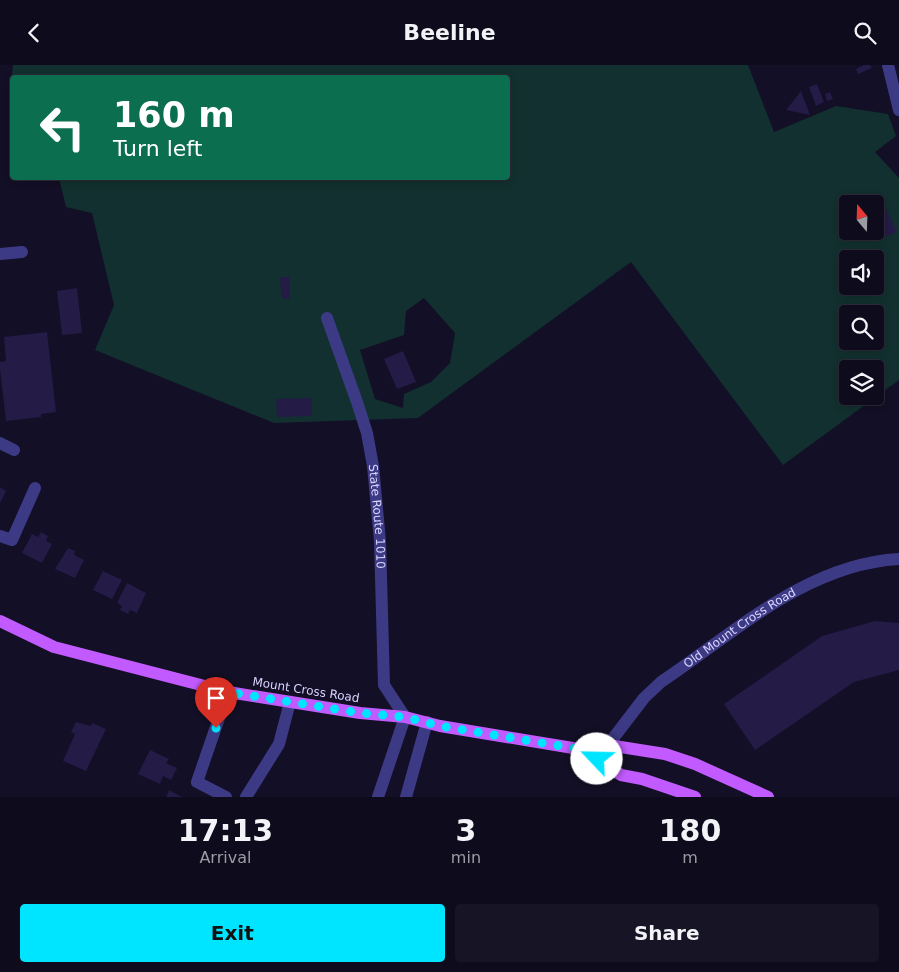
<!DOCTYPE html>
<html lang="en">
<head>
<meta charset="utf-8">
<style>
  :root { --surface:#0e0b1c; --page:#171425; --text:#f1f3f6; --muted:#9b9ba3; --line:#2e2b3b; --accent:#00e5ff }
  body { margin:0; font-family:"DejaVu Sans",sans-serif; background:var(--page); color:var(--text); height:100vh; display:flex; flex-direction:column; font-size:19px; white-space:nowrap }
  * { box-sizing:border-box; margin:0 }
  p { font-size:16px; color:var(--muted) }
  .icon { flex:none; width:28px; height:28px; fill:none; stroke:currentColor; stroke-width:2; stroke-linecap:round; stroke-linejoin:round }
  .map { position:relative; height:732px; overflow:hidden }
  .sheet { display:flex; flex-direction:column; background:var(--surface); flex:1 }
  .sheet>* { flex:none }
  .banner { position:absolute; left:10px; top:10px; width:500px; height:105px; border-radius:5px; box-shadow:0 2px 8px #0003,0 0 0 1px var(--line); background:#0b6e4f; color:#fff; overflow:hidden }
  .needle { width:32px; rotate:341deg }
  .buttons { position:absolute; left:839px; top:130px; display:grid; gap:10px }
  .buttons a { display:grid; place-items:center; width:45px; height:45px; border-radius:5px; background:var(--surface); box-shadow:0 2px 8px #0003,0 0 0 1px var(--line); font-size:25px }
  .pin { position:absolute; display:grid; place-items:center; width:42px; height:42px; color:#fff; margin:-51px -21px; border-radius:50% 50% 50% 0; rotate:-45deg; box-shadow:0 0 5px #0007 }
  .pin .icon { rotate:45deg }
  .me { position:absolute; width:55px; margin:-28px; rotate:294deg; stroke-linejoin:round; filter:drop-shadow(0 0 4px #0008) }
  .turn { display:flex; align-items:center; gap:18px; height:105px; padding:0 20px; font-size:22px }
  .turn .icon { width:65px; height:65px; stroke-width:2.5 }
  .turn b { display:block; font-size:35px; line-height:42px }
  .eta { display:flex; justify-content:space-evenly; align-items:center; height:85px; text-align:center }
  .eta b { font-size:30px; font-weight:600; line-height:35px }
  .action { display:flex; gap:10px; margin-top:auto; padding:10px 20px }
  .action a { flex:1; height:58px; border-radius:5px; background:var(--accent); color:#111; font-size:20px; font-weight:600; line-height:58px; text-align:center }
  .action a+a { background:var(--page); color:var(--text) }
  header { display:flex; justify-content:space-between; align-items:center; height:65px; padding:0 20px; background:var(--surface); font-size:22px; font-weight:600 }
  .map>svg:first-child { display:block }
  .green { fill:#12302f; fill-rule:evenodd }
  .building { fill:#241b47 }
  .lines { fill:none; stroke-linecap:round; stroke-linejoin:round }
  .minor { stroke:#3d3a85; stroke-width:12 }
  .major { stroke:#c25bff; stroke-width:12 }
  .route { stroke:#00e5ff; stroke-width:9; stroke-dasharray:0 16.2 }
  .labels { text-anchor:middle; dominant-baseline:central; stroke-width:5; stroke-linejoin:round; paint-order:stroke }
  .street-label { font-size:12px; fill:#d9d4ff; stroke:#130f26 }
</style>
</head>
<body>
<header><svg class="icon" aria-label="back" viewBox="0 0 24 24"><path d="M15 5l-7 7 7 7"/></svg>Beeline<svg class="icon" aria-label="search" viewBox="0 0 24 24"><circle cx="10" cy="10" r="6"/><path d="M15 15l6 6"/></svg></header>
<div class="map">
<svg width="899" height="732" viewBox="0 0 899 732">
  <rect width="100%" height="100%" fill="#130f26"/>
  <path class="green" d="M13,0h735l26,67 62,-26 52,8 8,22 -21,16 24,26v202l-116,85 -152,-203 -213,156 -144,5 -179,-73 19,-45 -22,-92 -26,-6 -7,-29 449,-1v-100h-496v19l-2,-3zM848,139h27v27h-27zM848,194h27v27h-27zM424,233l31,35 -5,30 -19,19 -27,12 -1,14 -28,-9 -15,-49 44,-15 2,-24zM848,249h27v27h-27zM848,304h27v27h-27z"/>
  <path class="building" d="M864,0h6l2,3 -14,6 -2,-5z
    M817,19l7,18 -8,4 -7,-19z
    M801,26l9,24 -24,-5z
    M830,27l3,7 -6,2 -2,-7z
    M882,135l15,32 -21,9 -4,-10h3v-28z
    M280,212h9l1,21 -8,1z
    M77,223l5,45 -20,2 -5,-44z
    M47,267l9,80 -15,2v3l-35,4 -6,-52v-7l6,-1 -2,-24z
    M403,286l13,31 -19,7 -13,-30z
    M312,333v18l-35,1 -1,-18z
    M0,422l6,4 -6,12z
    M41,467l7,4 -2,5 6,3 -10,19 -20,-10 10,-19 6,3z
    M68,483l7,3 -1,4 10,5 -9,18 -20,-9z
    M103,506l19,9 -10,19 -19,-9z
    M127,518l19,10 -9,20 -7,-3 -2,4 -8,-4 2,-4 -5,-3z
    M875,556l24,2v47l-45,12 -99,68 -31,-46 98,-68z
    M76,657l15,4 1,-3 14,6 -20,42 -23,-10 12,-27 -4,-2z
    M150,685l19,9 -3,4 11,5 -6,12 -8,-4 -3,8 -22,-10z
    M169,725l13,7h-16z"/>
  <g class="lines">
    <g class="minor">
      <path d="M888,0l11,45"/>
      <path d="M0,189l22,-2"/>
      <path id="s1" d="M327,253l30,84 10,31 6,33 7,75 4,144 21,32 -27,80"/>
      <path d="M0,378l14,7"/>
      <path d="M0,471l12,4 23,-52"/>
      <path id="s2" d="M608,680l36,-47 17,-16c73,-49 146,-118 238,-123"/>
      <path d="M226,732l-29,-15 31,-90"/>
      <path d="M246,732l33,-53 11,-42"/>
      <path d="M406,732l21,-75"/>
    </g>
    <path class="major" d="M0,556l54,26 174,45 132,21 45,4 35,9 145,24 23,-5 57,9 30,10 73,33
      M585,685l36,25 21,4 53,18"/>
  </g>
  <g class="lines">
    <path class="route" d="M216,663l12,-36 132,21 45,4 35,9 145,24 12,9"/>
  </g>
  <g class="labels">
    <g class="street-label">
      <text stroke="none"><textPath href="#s1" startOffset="206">State Route 1010</textPath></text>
      <text stroke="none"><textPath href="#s2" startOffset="178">Old Mount Cross Road</textPath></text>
      <text transform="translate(306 625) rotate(9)">Mount Cross Road</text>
    </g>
  </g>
</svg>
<div class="buttons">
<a><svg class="needle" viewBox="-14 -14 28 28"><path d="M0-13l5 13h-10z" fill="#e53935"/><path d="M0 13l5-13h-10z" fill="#9b9ba3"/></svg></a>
<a><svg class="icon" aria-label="sound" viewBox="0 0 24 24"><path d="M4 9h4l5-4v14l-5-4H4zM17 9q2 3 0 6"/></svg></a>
<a><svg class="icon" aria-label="search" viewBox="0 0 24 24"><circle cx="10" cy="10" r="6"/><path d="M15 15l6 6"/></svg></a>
<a><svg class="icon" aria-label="layers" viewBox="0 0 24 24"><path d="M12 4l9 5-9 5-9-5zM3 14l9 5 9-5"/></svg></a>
</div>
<div class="pin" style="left:216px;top:663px;background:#d93025"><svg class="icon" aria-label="arrive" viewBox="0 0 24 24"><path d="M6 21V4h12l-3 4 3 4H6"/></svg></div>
<svg class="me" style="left:597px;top:694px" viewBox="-20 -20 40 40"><circle r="19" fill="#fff"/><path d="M0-13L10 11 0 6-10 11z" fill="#00e5ff"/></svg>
<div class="banner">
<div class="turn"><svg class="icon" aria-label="left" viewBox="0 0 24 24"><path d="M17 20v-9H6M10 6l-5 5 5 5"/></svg><div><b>160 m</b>Turn left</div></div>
</div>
</div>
<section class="sheet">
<div class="eta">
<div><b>17:13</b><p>Arrival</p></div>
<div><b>3</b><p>min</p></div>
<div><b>180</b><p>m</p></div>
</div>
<div class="action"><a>Exit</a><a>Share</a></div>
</section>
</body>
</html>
